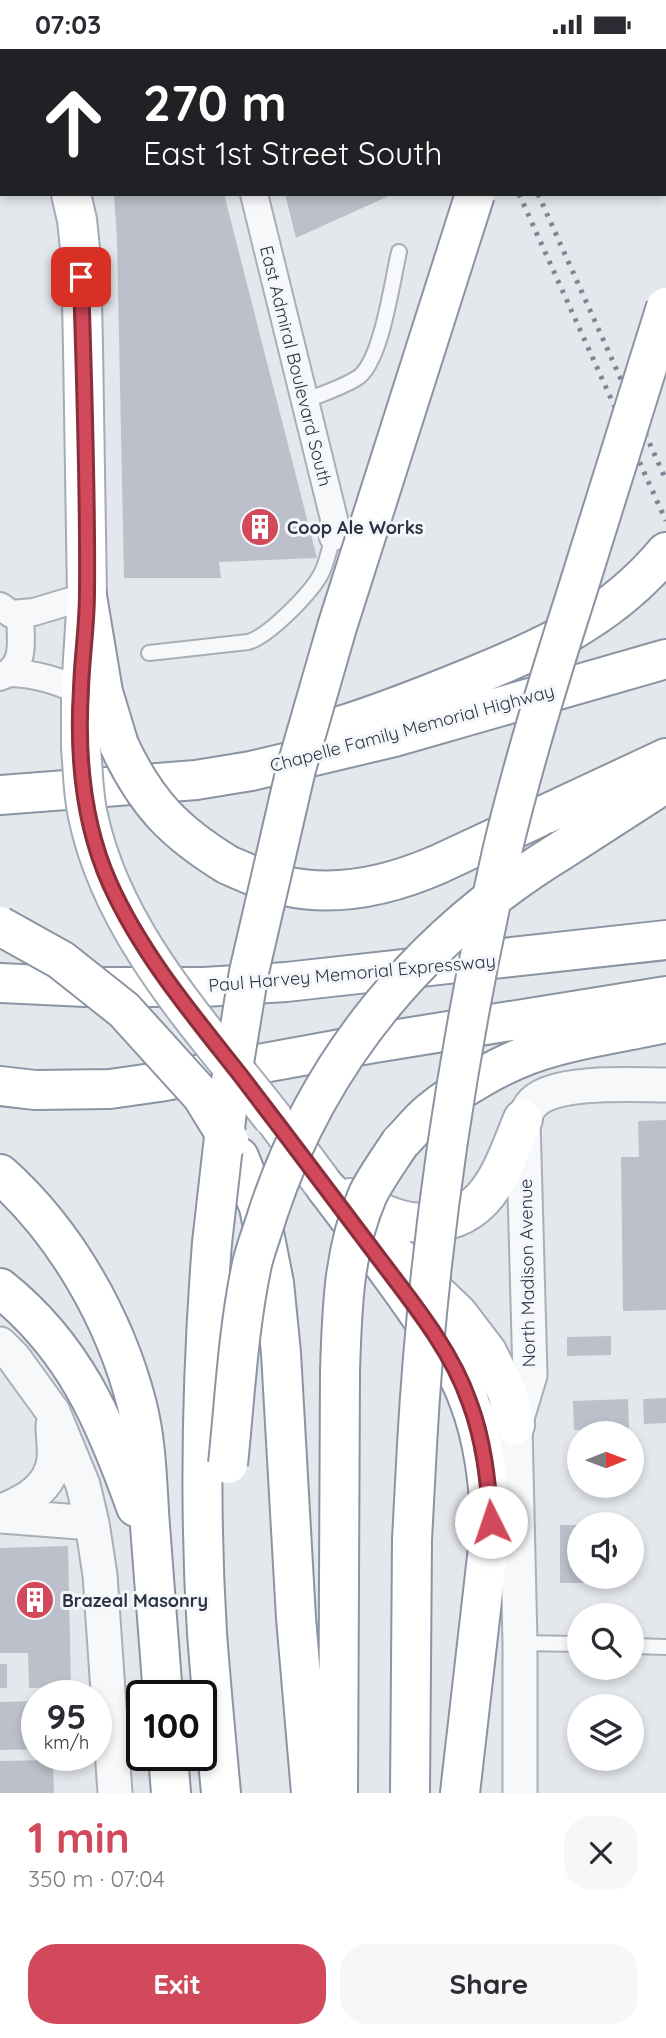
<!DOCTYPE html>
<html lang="en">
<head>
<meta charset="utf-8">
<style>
  :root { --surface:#fff; --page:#f7f7f7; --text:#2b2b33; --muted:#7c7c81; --accent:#d1495b }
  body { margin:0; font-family:Quicksand,sans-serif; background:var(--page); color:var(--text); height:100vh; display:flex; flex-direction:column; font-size:26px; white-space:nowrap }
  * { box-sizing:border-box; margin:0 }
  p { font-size:23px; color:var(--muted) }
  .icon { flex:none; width:38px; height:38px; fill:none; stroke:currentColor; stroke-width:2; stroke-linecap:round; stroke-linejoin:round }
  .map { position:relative; height:1744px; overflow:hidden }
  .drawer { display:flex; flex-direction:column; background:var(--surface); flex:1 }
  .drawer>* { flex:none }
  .banner { position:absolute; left:0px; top:0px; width:667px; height:147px; box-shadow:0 4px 10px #0003; background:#202124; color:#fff; overflow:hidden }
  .needle { width:46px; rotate:89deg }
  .controls { position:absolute; left:567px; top:1372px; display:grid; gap:14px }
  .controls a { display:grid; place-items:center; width:77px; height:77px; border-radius:50%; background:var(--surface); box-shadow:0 4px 10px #0003; font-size:35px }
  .speed { position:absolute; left:21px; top:1631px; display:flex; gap:14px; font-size:35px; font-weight:700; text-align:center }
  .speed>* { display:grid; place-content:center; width:91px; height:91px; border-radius:50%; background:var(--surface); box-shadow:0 4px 10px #0003; line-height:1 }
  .speed small { font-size:18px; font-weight:400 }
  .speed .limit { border:4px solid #111; border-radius:10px; background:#fff; color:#111 }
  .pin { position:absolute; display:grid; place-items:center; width:60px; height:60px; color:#fff; margin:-30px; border-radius:14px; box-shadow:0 4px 10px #0006 }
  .me { position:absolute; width:77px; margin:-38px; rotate:356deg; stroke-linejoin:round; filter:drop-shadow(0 0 5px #0008) }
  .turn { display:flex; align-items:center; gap:24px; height:147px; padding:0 28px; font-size:32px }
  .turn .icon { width:91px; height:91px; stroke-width:2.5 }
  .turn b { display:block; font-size:49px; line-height:60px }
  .round { display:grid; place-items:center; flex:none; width:74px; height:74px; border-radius:28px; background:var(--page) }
  .summary { display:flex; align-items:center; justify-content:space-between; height:119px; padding:0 28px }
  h1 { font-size:42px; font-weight:800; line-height:52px; color:var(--accent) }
  .cta { display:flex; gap:14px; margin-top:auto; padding:14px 28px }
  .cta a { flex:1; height:80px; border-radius:28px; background:var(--accent); color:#fff; font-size:28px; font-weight:800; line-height:80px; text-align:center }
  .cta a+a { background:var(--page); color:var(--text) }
  .status { display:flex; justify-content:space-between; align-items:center; height:49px; padding:0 35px; background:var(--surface); direction:ltr }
  .status svg { height:19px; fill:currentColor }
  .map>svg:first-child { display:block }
  .building { fill:#bbc0ca }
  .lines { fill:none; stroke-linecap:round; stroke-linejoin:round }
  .service-casing { stroke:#a9aeb7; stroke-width:18 }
  .minor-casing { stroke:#a9aeb7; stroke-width:30 }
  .tertiary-casing { stroke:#a9aeb7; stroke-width:37 }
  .primary-casing { stroke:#a3abb8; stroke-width:42 }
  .motorway-casing { stroke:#8b94a3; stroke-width:42 }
  .service { stroke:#f7f8fa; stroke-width:14 }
  .minor { stroke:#f7f8fa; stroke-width:26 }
  .tertiary { stroke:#f7f8fa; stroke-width:33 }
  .primary { stroke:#fff; stroke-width:38 }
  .motorway { stroke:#fff; stroke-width:38 }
  .rail { stroke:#7d8696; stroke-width:5; stroke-dasharray:3.5 7; stroke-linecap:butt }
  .primary-bridge-casing { stroke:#a3abb8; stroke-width:42; stroke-linecap:butt }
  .motorway-bridge-casing { stroke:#8b94a3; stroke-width:42; stroke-linecap:butt }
  .primary-bridge { stroke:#fff; stroke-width:38 }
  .motorway-bridge { stroke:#fff; stroke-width:38 }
  .route-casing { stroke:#882f3b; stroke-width:18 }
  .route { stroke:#d1495b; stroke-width:12 }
  .labels { text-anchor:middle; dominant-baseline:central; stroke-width:6; stroke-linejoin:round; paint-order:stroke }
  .street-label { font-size:18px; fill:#2b3445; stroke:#f4f6f9 }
  .poi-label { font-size:18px; font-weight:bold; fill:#2b3445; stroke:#f4f6f9; text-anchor:start }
</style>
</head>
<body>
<div class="status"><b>07:03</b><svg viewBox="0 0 49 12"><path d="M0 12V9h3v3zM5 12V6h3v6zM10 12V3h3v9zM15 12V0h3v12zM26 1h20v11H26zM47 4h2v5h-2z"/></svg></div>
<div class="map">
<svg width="666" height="1744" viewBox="0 0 666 1744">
  <rect width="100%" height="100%" fill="#e4e7ec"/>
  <path class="building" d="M114,145h110l93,364 -98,4 2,16h-97l-7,-338z
    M285,145h108l-97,44z
    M666,1071v190l-43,1 -2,-154h18l-1,-36z
    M611,1287v19l-44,1v-19z
    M666,1349v25l-22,1 -1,-25z
    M628,1350l1,30 -55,1 -1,-29z
    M560,1476h19v52h17v6h-36z
    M68,1497l3,141 -42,1 -1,-35h-28v-105z
    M0,1615h7v24h-7z
    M37,1652v48l-37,1v-48z
    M53,1711l1,33h-54v-32z"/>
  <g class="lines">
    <defs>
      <path id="service" d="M133,0l2,2
        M305,352c16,-7 42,-15 55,-25 22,-19 32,-94 39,-124
        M149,604l99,-11c20,-5 63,-49 73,-68 6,-11 8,-25 12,-37
        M520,1594l59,1
        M632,1597l34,1"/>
      <path id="minor" d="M219,0v2
        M175,2l4,-2
        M254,145l80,325 -1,18
        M0,557l11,8 23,-2 53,-16
        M10,624c26,1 48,7 71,19
        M0,628c28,-11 20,-39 20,-63"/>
      <path id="tertiary" d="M0,1295l14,14 39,54 30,73 9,38 8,52 15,218
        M0,1463c24,-10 51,-23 54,-53 1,-11 -1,-23 -1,-34
        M0,1467l92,7
        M520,1744v-150l-5,-218 15,-50 -7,-256c3,-6 6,-13 12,-18 24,-21 99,-16 131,-16"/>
      <path id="primary" d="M10,0v2
        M71,145l6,26 4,38 2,89 4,249 -6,96v55
        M277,1073l49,66 132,126 29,38 20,40 8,33
        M350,1149c19,9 40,21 61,24 6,1 14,0 21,0 58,-3 72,-58 91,-103"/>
      <path id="motorway" d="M520,2l1,-2
        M87,547l16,96 16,53
        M337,678c45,-14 88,-31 132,-49 77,-31 142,-60 197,-126
        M0,746l196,-15 55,-9 143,-34 272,-78
        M562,801l104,-67
        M228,816c19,8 37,17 57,21 53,12 106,-1 154,-22l227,-106
        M0,934l86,4h118l82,-5 380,-42
        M0,1037l35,4 75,-1 49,-7 215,-39 292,-47
        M400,1094c10,-10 19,-22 30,-31 27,-22 66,-45 98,-57 44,-16 93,-22 138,-32
        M239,1108l20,50 15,76 7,70 15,265 15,175
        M0,1125c66,59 115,145 137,231 10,39 10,81 13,121 4,57 9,113 13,170
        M326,1139c32,42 65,85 95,129 19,27 37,53 48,84 15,39 19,80 22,121l-31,271
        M212,1194c-10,129 -13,260 -5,390 4,53 9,107 14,160
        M0,1239c74,59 105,132 136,219
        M168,1706l3,38
        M338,1744l2,-422
        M410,1744l2,-253 5,-95"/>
    </defs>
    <use href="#service" class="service-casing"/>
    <use href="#minor" class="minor-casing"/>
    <use href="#tertiary" class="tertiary-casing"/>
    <use href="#primary" class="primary-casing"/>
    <use href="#motorway" class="motorway-casing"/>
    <use href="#service" class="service"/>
    <use href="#minor" class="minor"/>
    <use href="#tertiary" class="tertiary"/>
    <use href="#primary" class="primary"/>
    <use href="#motorway" class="motorway"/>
    <path class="rail" d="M425,0l1,2
      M454,0l1,2
      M472,0l1,2
      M485,145l5,12
      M519,145l147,327
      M538,145l128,286"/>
    <defs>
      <path id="primary-bridge" d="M81,698c2,23 2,47 7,69 25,118 113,210 185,302"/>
      <path id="motorway-bridge" d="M119,696c27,58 55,87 109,120
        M0,877l61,34 63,50 78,86 27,44
        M212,1194l17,-150 20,-121 47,-203 41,-142 138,-433
        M340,1322c2,-61 3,-120 28,-177 9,-18 21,-34 32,-51
        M417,1396c11,-200 41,-398 85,-593 20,-85 46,-170 73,-254 30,-97 60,-194 91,-291
        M228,1415c7,-67 10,-134 24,-200 4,-17 11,-34 16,-51 51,-155 155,-278 294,-363"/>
    </defs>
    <use href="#primary-bridge" class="primary-bridge-casing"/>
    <use href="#motorway-bridge" class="motorway-bridge-casing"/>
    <use href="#primary-bridge" class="primary-bridge"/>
    <use href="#motorway-bridge" class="motorway-bridge"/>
  </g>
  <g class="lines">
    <defs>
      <path id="route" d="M81,228c3,105 7,211 6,316 0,32 -5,64 -6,96 -4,65 2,135 29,195 32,71 83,131 131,192 46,60 91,120 137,181 33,44 73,92 91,144 15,39 19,80 22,121"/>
    </defs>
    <use href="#route" class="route-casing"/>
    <use href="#route" class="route"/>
  </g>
  <defs>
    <symbol id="building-disc" viewBox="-11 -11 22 22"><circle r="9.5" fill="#d1495b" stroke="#f4f6f9"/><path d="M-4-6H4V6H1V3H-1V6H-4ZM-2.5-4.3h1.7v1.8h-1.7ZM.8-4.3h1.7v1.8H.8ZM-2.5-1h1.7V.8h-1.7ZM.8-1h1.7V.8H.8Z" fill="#fff"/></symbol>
  </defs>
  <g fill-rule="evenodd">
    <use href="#building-disc" x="238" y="456" width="44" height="44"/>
    <use href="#building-disc" x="13" y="1529" width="44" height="44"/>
  </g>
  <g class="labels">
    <g class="street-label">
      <text transform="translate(296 317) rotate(76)">East Admiral Boulevard South</text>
      <text transform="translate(412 679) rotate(-15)">Chapelle Family Memorial Highway</text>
      <text transform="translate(352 924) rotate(-5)">Paul Harvey Memorial Expressway</text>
      <text transform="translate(527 1224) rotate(-91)">North Madison Avenue</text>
    </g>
    <g class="poi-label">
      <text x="287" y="478">Coop Ale Works</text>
      <text x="62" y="1551">Brazeal Masonry</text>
    </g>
  </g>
</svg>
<div class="controls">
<a><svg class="needle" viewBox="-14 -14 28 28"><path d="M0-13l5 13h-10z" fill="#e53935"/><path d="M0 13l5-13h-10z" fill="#7c7c81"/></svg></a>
<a><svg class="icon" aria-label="sound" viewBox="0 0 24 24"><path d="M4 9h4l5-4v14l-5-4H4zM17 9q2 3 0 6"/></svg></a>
<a><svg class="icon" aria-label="search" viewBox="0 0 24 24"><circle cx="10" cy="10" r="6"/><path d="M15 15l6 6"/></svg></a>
<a><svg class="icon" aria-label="layers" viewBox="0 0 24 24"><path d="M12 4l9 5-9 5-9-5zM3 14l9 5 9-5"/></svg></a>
</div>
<div class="speed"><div>95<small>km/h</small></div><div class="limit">100</div></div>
<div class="pin" style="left:81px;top:228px;background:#d93025"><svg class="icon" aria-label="arrive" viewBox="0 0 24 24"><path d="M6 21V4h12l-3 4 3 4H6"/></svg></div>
<svg class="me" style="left:491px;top:1473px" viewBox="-20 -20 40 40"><circle r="19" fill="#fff"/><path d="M0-13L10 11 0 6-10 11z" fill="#d1495b"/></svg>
<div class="banner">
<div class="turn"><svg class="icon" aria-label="ahead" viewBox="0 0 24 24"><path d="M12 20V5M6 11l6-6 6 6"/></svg><div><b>270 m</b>East 1st Street South</div></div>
</div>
</div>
<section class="drawer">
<div class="summary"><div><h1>1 min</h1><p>350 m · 07:04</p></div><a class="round"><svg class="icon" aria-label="close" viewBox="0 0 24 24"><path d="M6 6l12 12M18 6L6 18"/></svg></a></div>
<div class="cta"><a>Exit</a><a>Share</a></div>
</section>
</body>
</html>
